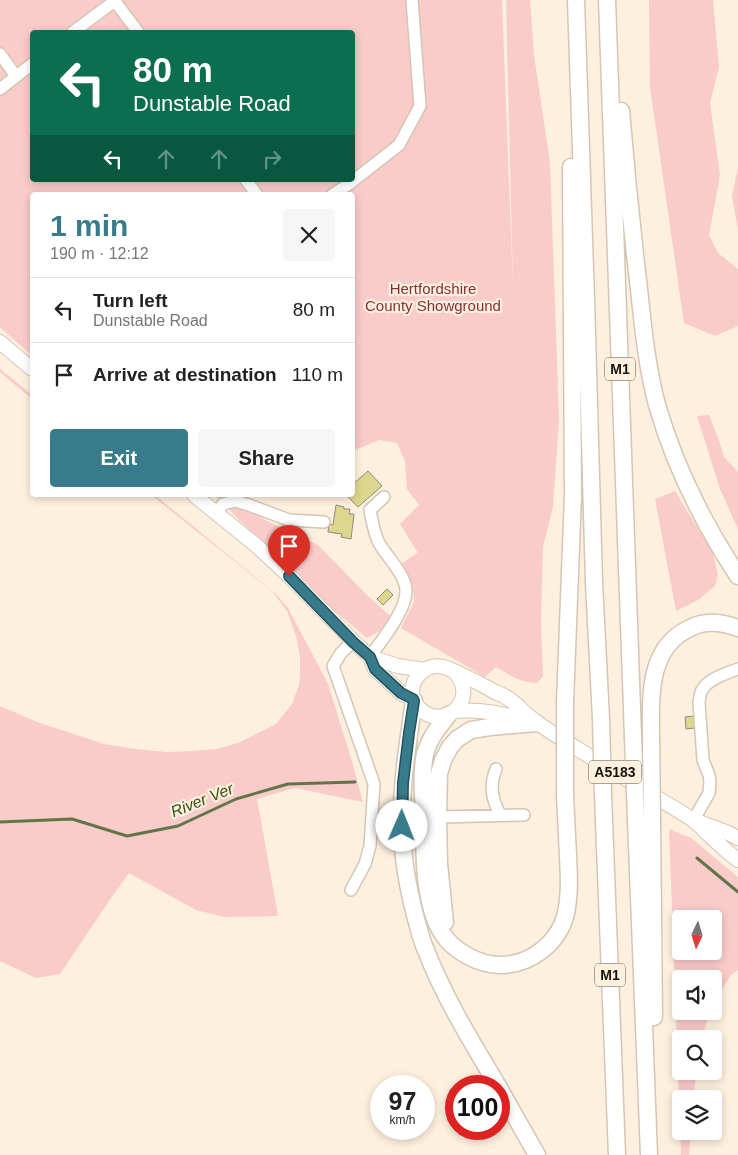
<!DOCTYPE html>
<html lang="en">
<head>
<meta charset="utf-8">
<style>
  :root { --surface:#fff; --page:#f6f6f6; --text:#222; --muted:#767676; --line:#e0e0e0; --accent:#387c8b }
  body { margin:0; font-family:Arial,sans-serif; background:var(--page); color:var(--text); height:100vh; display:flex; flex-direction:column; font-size:19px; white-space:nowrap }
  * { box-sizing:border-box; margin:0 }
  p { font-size:16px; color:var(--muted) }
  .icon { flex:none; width:28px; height:28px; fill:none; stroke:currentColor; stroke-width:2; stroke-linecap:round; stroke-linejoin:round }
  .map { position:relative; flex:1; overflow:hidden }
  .details { position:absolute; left:30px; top:192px; width:325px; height:305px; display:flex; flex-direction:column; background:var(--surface); border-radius:5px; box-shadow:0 2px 8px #0003 }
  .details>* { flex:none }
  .guide { position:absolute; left:30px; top:30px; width:325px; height:152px; border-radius:5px; box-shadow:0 2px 8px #0003; background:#0b6e4f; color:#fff; overflow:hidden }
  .needle { width:32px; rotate:184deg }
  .tools { position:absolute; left:672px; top:910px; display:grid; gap:10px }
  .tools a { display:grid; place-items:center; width:50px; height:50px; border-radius:5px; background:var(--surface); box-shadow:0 2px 8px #0003; font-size:25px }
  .speed { position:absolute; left:370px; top:1075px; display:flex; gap:10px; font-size:25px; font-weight:700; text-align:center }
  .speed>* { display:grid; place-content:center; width:65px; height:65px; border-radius:50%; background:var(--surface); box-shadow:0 2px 8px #0003; line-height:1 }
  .speed small { font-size:12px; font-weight:400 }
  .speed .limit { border:8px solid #d22; background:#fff; color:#111 }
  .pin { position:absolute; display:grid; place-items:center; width:42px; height:42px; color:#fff; margin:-51px -21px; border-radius:50% 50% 50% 0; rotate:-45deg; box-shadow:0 0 5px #0007 }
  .pin .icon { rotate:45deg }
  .me { position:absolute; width:55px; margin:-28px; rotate:1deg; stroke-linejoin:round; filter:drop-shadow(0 0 4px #0008) }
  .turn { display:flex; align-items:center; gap:18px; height:105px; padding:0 20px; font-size:22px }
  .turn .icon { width:65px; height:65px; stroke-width:2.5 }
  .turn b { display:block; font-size:35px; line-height:42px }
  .lanes { display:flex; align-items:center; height:48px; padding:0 20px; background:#0003; justify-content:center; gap:25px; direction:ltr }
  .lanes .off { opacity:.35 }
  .round { display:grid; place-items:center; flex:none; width:52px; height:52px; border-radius:5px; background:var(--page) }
  .head { display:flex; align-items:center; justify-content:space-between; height:85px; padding:0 20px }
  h1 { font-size:30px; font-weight:600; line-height:38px; color:var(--accent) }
  .primary-button { display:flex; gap:10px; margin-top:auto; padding:10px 20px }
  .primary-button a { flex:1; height:58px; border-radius:5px; background:var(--accent); color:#fff; font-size:20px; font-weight:600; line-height:58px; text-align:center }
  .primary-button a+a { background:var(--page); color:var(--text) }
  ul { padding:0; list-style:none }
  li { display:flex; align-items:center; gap:15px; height:65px; padding:0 20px; border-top:1px solid var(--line) }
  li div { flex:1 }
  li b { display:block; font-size:19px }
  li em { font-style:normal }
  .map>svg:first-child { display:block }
  .green { fill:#f9cbc9; fill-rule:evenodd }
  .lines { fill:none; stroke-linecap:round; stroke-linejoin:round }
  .stream { stroke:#60764a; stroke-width:3 }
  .building { fill:#ddd68e; stroke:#8e8d79 }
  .minor-casing { stroke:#d3c6b4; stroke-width:14 }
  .major-casing { stroke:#d3c6b4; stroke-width:16 }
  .highway-casing { stroke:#d3c6b4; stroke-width:19 }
  .minor { stroke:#fff; stroke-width:11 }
  .major { stroke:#fff; stroke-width:14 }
  .highway { stroke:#fff; stroke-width:16 }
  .highway-bridge-casing { stroke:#d3c6b4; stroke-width:19; stroke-linecap:butt }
  .highway-bridge { stroke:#fff; stroke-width:16 }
  .route-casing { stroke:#24515a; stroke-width:12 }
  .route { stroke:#387c8b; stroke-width:9 }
  .labels { text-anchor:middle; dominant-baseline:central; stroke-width:4.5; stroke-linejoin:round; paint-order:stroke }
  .shield { fill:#fef0de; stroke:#5c554b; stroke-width:1 }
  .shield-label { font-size:14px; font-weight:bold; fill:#16120c }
  .park-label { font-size:15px; fill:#893035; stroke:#fef0de }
  .water-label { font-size:16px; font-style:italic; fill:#355312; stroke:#fef0de }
</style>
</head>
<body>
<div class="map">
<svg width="738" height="1155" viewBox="0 0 738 1155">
  <rect width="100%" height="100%" fill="#fef0de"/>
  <path class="green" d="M0,0h502l11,286 -7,-286h24l4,55 16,108 9,258 -6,85 -10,41 -2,76 2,53 -6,7c-16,0 -28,-8 -41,-16l-11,10 -84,-49 13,-26 -1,-15 -11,-24 16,-10 -18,-29 19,-19 -12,-16 -2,-28 -8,-18 -18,-3 -26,11 -1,-256h-320v161l-32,-29zM32,32h320v148h-320z
    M649,0h64l6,67 -9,36 10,72 -11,60 9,18 20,16v57l-23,10 -31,-13 -34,-236z
    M738,167v63l-6,-34z
    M0,369l32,26v4l-32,-27z
    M709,415l8,20 7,22 14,15v57l-18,-40 -23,-73z
    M675,491l38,62 5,22 -3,11 -17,14 -22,11 -21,-112z
    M151,495h4l121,99 12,14 40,76 23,74 12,44 -68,-14 -38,11 21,117 -53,1 -29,-7 -67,-37 -20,28 -49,73 -24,4 -36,-17v-255l37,16 67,22 31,5 32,3 25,-1 25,-2 21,-6 38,-19 16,-20 7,-19 1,-10v-19l-4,-20 -9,-25 -15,-20z
    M214,495h29l-5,3 27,22 53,25 48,49 24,22 -8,14 -15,8 -49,-41z
    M669,829l22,9 47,39v93l-8,6 -16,27v-24h-33v32h29l-8,28h-21v32h15l-2,28h-13v32h10l-2,24h-8zM681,919h33v32h-33z"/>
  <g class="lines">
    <path class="stream" d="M0,822l72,-3 55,17 51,-10 58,-27 52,-15 67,-2
      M697,858l41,34"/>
  </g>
  <path class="building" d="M368,471l14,15 -24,21 -12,-12h6v-10z
    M336,505l8,2v2h6l-1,5h5l-3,25 -10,-2 1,-3 -14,-2 1,-8 4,1z
    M387,589l6,6 -10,10 -6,-6z
    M694,716l1,12 -9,1 -1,-12z"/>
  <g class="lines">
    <defs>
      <path id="minor" d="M114,0l24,32
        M73,32l43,-32
        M0,54l16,22
        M0,89l32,-25
        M246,180l11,15
        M332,195l17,-11 50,-39 21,-39 -8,-106
        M217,512l6,-8 12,-3 14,4 40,15 35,2
        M370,657c11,-16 37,-47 36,-67 -1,-16 -19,-33 -27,-47 -5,-9 -7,-23 -9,-33l14,-13
        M496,769c-7,18 -4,29 4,46
        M438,817l86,-2
        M693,821l16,-28 1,-11 -1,-7 -6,-15 -4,-58c1,-4 1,-9 3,-12 6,-11 25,-17 36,-21
        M351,890l14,-26 5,-18 4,-62 -41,-118 8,-13 12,-12"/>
      <path id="major" d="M0,342l32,27
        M194,495l63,51 32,30 64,65 17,16 5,12 26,24 12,6
        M370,657l28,9 26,4
        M455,672c25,28 -12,61 -36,36 -3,-3 -5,-6 -6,-10 -5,-18 13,-36 31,-31 5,1 9,4 14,6 13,6 25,12 37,19 6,2 12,5 17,9 9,7 16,16 26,22 12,9 26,17 38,25 26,16 52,32 78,48 13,8 26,15 39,24 9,7 16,16 25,23 6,6 13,12 20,17
        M455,711c27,-2 49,3 76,10
        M699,822l27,10 12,6"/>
      <path id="highway" d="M576,0l10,299 8,284 7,136
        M607,0l26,737
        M621,111c5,60 11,119 18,178 4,39 8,78 18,116 18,62 46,118 81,171
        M414,701c-6,41 -13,82 -12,124 0,32 6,64 14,94 3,10 5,20 9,29 19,49 46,93 73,138
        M565,702l8,-207 -2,-328
        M448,715c-9,12 -19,23 -23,39 -4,19 -2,41 -1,60 0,35 -1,89 18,119 11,18 37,32 58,32 31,0 59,-22 66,-52 4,-19 3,-38 2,-57 -1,-20 -2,-41 -3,-61
        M651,737c0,-40 -4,-89 39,-109 15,-8 32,-6 48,0
        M603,795l14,360
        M636,820l13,335
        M652,820l2,197
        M445,922l-6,-58 -1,-47 1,-43 4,-14 7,-13 7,-8 14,-9 19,-3 46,-4
        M499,1088l38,67"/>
    </defs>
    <use href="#minor" class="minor-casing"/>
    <use href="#major" class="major-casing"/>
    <use href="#highway" class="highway-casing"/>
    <use href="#minor" class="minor"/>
    <use href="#major" class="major"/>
    <use href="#highway" class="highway"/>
    <defs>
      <path id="highway-bridge" d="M565,702v93
        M601,719l2,76
        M633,737l3,83
        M651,737l1,83"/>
    </defs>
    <use href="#highway-bridge" class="highway-bridge-casing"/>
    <use href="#highway-bridge" class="highway-bridge"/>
  </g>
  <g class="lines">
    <defs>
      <path id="route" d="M289,576l64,66 17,15 5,12 26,24 12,6 1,2 -5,32 -6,50 -1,43"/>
    </defs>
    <use href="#route" class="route-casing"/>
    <use href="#route" class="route"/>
  </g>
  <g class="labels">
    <g class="shield">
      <rect x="605" y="357.5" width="30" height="23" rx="4"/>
      <rect x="589" y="760.5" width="52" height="23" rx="4"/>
      <rect x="595" y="963.5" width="30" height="23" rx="4"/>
    </g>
    <g class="shield-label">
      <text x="620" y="369">M1</text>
      <text x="615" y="772">A5183</text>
      <text x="610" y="975">M1</text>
    </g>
    <g class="park-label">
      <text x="433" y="288">Hertfordshire<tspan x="433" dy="17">County Showground</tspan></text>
    </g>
    <g class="water-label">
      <text transform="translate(202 800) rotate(-22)">River Ver</text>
    </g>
  </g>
</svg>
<div class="tools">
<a><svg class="needle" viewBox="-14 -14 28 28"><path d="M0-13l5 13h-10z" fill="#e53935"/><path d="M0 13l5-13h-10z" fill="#767676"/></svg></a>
<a><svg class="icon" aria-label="sound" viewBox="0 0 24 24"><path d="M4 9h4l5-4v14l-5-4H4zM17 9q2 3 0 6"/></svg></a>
<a><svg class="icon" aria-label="search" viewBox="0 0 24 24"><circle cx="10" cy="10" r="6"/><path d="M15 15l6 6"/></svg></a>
<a><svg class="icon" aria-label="layers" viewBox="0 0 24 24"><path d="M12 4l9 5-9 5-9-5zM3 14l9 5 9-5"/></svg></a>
</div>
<div class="speed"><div>97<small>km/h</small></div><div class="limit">100</div></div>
<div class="pin" style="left:289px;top:576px;background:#d93025"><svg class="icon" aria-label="arrive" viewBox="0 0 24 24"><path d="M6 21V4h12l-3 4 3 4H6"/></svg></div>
<svg class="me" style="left:402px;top:826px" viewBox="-20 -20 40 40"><circle r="19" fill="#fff"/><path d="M0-13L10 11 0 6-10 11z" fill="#387c8b"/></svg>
<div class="guide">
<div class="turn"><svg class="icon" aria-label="left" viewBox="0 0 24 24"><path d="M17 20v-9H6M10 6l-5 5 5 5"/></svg><div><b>80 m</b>Dunstable Road</div></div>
<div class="lanes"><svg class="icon" aria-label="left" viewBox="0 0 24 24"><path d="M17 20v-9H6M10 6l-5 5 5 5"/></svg><svg class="icon off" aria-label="ahead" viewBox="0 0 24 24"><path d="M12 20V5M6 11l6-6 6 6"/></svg><svg class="icon off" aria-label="ahead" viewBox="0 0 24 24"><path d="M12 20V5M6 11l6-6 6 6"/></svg><svg class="icon off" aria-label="right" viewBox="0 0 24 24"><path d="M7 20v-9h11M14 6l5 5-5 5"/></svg></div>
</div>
<section class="details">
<div class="head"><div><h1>1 min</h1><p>190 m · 12:12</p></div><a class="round"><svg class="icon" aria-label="close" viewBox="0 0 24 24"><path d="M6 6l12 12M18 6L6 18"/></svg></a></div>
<ul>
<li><svg class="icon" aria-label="left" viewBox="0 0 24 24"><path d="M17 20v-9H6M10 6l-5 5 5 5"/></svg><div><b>Turn left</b><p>Dunstable Road</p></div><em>80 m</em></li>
<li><svg class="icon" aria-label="arrive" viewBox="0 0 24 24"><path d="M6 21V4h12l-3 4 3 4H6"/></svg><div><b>Arrive at destination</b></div><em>110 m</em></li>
</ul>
<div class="primary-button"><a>Exit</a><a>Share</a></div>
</section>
</div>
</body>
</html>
